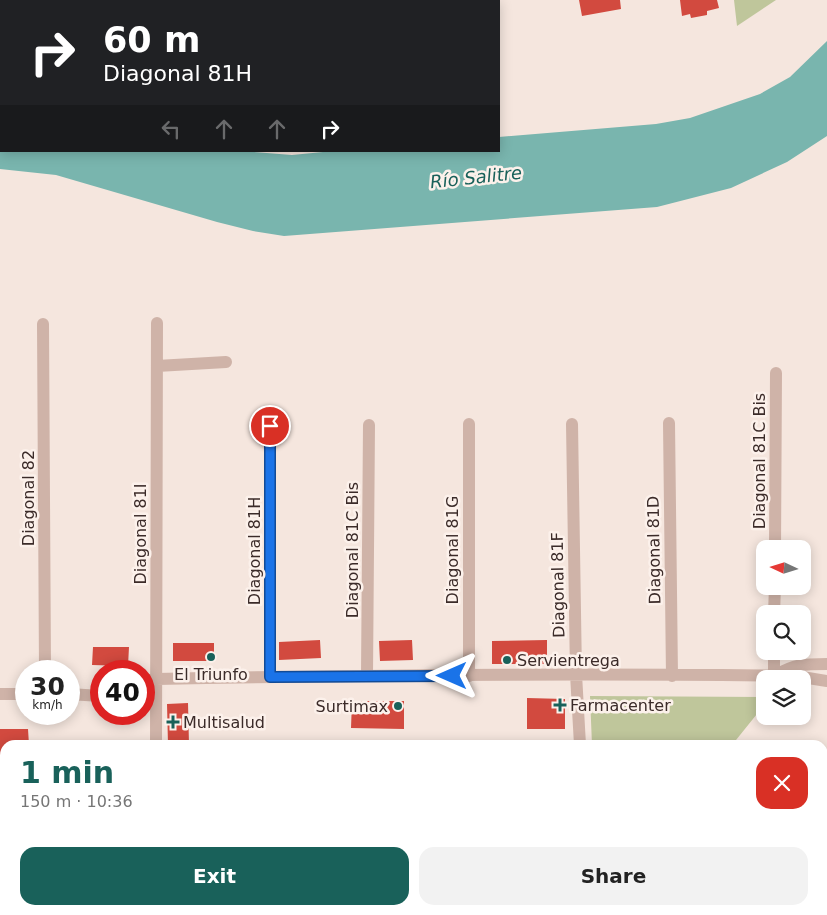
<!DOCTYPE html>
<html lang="en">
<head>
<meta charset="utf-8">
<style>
  :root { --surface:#fff; --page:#f2f2f2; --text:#222; --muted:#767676; --accent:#19615a }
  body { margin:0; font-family:"DejaVu Sans",sans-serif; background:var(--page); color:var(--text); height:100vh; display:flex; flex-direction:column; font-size:19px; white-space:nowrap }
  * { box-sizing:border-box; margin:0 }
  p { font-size:16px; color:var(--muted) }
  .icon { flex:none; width:28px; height:28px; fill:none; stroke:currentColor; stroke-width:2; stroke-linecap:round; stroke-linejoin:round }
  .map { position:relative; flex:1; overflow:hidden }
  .side { position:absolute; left:0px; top:740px; width:828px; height:175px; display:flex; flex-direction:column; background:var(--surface); border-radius:15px 15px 0 0; box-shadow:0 2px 12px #0003 }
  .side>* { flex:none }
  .top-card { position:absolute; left:0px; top:0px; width:500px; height:152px; box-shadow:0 2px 12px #0003; background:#202124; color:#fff; overflow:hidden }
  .needle { width:32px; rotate:274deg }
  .controls { position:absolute; left:756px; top:540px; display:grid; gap:10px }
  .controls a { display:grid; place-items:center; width:55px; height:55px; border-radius:10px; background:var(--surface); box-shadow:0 2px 12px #0003; font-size:25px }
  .speed { position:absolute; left:15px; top:660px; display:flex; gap:10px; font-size:25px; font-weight:700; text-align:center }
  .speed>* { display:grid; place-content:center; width:65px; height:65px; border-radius:50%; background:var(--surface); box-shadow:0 2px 12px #0003; line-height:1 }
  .speed small { font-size:12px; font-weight:400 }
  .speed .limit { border:8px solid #d22; background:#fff; color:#111 }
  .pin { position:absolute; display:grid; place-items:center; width:42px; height:42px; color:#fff; margin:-21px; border:2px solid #fff; border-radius:50%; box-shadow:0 1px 5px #0007 }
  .me { position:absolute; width:55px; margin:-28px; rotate:270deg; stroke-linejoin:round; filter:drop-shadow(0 0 4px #0008) }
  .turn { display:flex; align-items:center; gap:18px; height:105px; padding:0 20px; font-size:22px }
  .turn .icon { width:65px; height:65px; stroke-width:2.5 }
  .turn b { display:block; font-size:35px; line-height:42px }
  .lanes { display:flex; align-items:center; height:48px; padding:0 20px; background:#0003; justify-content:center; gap:25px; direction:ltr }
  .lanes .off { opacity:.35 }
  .round { display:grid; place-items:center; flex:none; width:52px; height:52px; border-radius:15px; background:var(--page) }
  .head { display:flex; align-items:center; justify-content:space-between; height:85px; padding:0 20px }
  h1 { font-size:30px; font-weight:700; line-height:38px; color:var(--accent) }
  .primary-button { display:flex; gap:10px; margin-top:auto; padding:10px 20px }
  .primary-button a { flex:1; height:58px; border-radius:15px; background:var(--accent); color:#fff; font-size:20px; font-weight:700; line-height:58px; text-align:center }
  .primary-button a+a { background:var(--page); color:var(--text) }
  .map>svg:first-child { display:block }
  .green { fill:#bfc69b }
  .water { fill:#79b5ae }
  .building { fill:#d24a3f }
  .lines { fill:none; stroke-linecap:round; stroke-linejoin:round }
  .minor { stroke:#cfb3a8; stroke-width:12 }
  .route-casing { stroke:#114b97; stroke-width:12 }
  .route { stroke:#1a73e8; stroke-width:9 }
  .poi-dot { fill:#19615a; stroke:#fcf1eb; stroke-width:2 }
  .labels { text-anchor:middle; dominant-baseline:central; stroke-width:5; stroke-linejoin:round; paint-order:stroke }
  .street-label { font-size:16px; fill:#3b2b29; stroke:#fcf1eb }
  .poi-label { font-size:16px; fill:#3b2b29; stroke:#fcf1eb; text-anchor:start }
  .water-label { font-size:18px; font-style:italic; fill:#19615a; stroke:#fcf1eb }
</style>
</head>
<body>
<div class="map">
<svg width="827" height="915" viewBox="0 0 827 915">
  <rect width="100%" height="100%" fill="#f5e6de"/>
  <path class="green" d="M0,0h246l1,1h-246v78z
    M734,0h42l-39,26z
    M590,696l175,1v7l-33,41h-140z"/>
  <path class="water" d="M827,41v95l-40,26 -56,26 -74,19 -373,29 -31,-5 -36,-9 -161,-47 -56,-6v-66l1,48h241l50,4 41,-4h166v-14l157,-13 34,-6 70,-24 30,-17z"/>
  <path class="building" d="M579,0h41l1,9 -39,7z
    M680,0h37l2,8 -12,3v4l-16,3 -1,-4 -8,2z
    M320,640l1,18 -42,2v-18z
    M412,640l1,20 -33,1 -1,-20z
    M547,640v24h-55v-23z
    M173,643h41v18h-41z
    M93,647h36l-1,19 -36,-1z
    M527,698l38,1v30h-38z
    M352,701h52v28l-53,-1z
    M188,703l1,42h-21l-1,-41z
    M0,729h28l1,16h-24v22h-5z
    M822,796l5,3v94l-5,-3v-57l3,-5 -3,-1z
    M608,910h61l8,5h-73z"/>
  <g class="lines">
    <path class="minor" d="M43,324l2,347
      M157,366l69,-4
      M669,423l3,253
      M572,424l4,250 4,71
      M775,549l1,-176
      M774,614l1,-28
      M367,675l2,-250
      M469,676v-252
      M774,676c21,-12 30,-12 53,-12
      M774,676v-25
      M270,677v-252
      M144,681l12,-2c213,-4 427,-6 640,-3l31,5
      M0,694h26
      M69,694l32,2
      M156,745l1,-422
      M822,907l5,2
      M156,910v5
      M584,910v5"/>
  </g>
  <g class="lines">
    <defs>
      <path id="route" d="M270,426v251l182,-1"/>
    </defs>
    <use href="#route" class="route-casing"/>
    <use href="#route" class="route"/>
  </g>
  <g class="poi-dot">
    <circle cx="211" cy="657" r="5"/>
    <circle cx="507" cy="660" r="5"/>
    <path d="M557.5 697.5h5v5h5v5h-5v5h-5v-5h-5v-5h5z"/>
    <circle cx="398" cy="706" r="5"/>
    <path d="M170.5 714.5h5v5h5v5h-5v5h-5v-5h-5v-5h5z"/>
  </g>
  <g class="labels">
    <g class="street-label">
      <text transform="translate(759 461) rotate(-90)">Diagonal 81C Bis</text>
      <text transform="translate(28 498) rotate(-90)">Diagonal 82</text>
      <text transform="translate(140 534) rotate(-90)">Diagonal 81I</text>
      <text transform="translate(352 550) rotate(-90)">Diagonal 81C Bis</text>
      <text transform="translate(452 550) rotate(-90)">Diagonal 81G</text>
      <text transform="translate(654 550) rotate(-91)">Diagonal 81D</text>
      <text transform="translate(254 551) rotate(-90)">Diagonal 81H</text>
      <text transform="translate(558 585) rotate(-91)">Diagonal 81F</text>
    </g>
    <g class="poi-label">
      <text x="517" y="660">Servientrega</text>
      <text x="211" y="674" text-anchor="middle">El Triunfo</text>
      <text x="570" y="705">Farmacenter</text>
      <text x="388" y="706" text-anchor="end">Surtimax</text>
      <text x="183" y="722">Multisalud</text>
    </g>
    <g class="water-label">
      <text transform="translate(476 177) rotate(-6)">Río Salitre</text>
    </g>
  </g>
</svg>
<div class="controls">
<a><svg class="needle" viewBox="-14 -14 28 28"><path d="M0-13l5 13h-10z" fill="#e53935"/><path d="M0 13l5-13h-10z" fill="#767676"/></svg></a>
<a><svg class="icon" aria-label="search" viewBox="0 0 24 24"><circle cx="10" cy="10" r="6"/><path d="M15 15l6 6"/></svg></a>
<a><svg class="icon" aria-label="layers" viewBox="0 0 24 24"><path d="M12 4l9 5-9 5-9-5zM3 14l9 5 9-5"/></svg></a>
</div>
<div class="speed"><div>30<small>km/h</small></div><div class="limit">40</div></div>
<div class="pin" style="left:270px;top:426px;background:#d93025"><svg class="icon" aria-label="arrive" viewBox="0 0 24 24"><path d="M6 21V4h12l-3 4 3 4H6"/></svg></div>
<svg class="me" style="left:452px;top:676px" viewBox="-20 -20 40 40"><path d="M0-17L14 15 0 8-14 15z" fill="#1a73e8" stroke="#fff" stroke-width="4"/></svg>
<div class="top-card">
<div class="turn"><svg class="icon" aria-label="right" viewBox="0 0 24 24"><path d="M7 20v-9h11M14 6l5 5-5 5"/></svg><div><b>60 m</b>Diagonal 81H</div></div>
<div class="lanes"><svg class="icon off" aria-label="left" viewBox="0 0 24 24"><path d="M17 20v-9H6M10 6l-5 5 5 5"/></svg><svg class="icon off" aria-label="ahead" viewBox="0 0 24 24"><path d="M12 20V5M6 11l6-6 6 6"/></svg><svg class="icon off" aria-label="ahead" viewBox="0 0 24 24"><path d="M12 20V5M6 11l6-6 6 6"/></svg><svg class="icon" aria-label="right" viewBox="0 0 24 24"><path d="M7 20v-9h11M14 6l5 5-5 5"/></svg></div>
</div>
<section class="side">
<div class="head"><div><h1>1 min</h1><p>150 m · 10:36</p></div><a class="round" style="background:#d93025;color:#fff"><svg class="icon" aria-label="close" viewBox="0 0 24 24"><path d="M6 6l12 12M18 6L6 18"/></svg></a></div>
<div class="primary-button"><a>Exit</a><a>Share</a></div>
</section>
</div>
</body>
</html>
